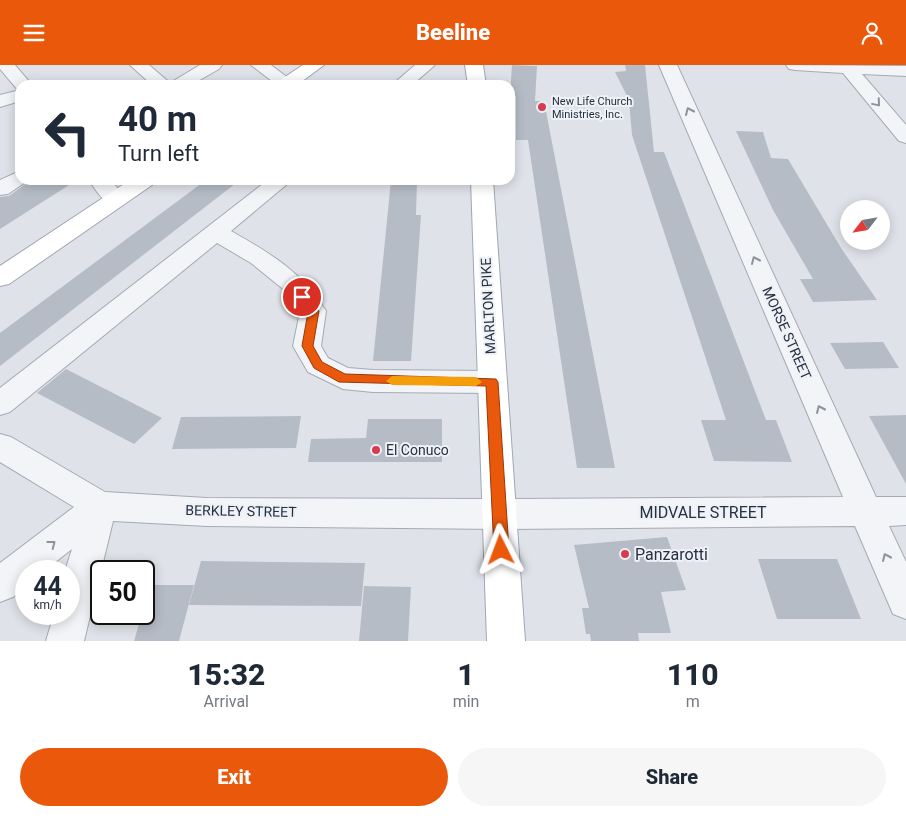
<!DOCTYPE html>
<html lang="en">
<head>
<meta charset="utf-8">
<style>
  :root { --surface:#fff; --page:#f6f6f7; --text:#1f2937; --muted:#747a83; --accent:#ea580c }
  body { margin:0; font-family:Roboto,sans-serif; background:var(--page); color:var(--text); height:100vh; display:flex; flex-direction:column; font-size:19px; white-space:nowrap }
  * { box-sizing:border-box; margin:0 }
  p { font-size:16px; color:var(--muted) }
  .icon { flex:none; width:28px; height:28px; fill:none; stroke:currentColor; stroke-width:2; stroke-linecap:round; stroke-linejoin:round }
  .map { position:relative; height:576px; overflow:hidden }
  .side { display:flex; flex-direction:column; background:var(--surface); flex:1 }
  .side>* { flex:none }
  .top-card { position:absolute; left:15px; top:15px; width:500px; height:105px; border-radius:15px; box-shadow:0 2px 12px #0003; background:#fff; color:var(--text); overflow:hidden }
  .needle { width:32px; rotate:239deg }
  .buttons { position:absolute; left:840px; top:135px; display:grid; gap:10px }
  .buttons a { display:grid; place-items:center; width:50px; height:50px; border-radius:50%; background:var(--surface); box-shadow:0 2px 12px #0003; font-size:25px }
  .speed { position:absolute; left:15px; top:495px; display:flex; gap:10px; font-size:25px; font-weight:700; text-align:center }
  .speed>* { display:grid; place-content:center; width:65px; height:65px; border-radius:50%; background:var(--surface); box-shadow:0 2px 12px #0003; line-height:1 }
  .speed small { font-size:12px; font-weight:400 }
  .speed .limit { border:2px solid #111; border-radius:8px; background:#fff; color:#111 }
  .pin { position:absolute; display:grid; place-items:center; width:42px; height:42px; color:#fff; margin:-21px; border:2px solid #fff; border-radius:50%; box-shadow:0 1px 5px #0007 }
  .me { position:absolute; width:55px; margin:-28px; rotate:357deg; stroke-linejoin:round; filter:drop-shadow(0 0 4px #0008) }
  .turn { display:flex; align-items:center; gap:18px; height:105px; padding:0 20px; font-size:22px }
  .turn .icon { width:65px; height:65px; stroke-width:2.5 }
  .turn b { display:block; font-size:35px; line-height:42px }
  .eta { display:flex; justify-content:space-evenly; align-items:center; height:85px; text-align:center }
  .eta b { font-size:30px; font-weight:800; line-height:35px }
  .action { display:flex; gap:10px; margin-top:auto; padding:10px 20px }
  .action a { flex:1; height:58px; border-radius:30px; background:var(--accent); color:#fff; font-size:20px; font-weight:800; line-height:58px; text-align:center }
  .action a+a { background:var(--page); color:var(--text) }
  header { display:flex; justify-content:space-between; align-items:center; height:65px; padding:0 20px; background:var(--accent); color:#fff; font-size:22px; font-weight:800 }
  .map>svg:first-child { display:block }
  .building { fill:#b6bcc6 }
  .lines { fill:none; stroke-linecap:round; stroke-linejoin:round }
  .minor-casing { stroke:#a4aab3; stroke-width:2 }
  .major-casing { stroke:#9da7b5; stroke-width:2 }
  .minor { fill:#f2f4f7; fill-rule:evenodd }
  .major { fill:#fff; fill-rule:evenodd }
  .oneway { stroke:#8c929c }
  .route { fill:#ea580c; stroke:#983908 }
  .slow { fill:#f59e0b }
  .poi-dot { fill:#d63c51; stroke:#eef2f6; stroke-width:2 }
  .labels { text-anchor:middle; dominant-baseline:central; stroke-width:4; stroke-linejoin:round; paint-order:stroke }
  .far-poi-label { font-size:11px; fill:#273041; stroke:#eef2f6; text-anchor:start }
  .street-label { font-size:14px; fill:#273041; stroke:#eef2f6 }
  .poi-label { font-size:14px; fill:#273041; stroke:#eef2f6; text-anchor:start }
  .near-street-label { font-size:16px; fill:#273041; stroke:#eef2f6 }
  .near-poi-label { font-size:16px; fill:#273041; stroke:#eef2f6; text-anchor:start }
</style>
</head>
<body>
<header><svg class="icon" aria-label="menu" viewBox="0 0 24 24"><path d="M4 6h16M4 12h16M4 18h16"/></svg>Beeline<svg class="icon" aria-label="person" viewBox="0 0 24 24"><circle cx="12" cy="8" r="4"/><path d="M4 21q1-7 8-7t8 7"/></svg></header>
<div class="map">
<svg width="906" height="576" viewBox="0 0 906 576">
  <rect width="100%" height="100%" fill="#dfe3e9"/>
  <path class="building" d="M512,0l25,1 -2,35h9l71,367h-38l-49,-328h-12v-44l-6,-1z
    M625,0h20l9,87h10l102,268h10l16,42 -78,-1 -13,-41h25l-94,-285 -3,-35 -14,-28 11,-1z
    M736,66l27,1 8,26 17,1 53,89 36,52 -64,2 -13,-23h13l-40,-69z
    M31,115h46l-77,49v-32l9,-1z
    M206,115h34l-240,186v-33z
    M391,115h26l-1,35h5l-10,146h-38z
    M883,277l16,26 -54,1 -15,-26z
    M66,304l96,49 -28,26 -97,-51z
    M906,350v69l-37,-68z
    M301,351l-5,32 -124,1 9,-32z
    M368,354h74v43h-134l3,-23 55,-1z
    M667,472l19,53 -25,2 10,41h-33l1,8h-48l-1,-7h-4l-4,-26h7l-15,-63z
    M758,494h79l24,60h-84z
    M201,496l164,2 -4,43 -172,-1z
    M151,520h43l-15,56h-45l8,-27h2z
    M364,521l47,1 -3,54h-49z"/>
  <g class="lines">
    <defs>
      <path id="minor" d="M0,0h15l17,20h-12v16l-20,6v-12l20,-5 -3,-1 -17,-20z
        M130,0h19l21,18 30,-18h22l-3,4 -28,16h-39z
        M251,0h20l25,19 -19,1z
        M415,0h20l-23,20h-20z
        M659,0h18l199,432h30v28l-17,1 17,36v57l-13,-5 -38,-88 -356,3 -292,-3 -94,-5 -29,120h-38l8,-27h15v-43h-4l7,-22 -28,22h-18v15l-13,11 -13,5v-39l74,-56 -74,-45v-28l11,3 94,55 102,6 292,1 344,-2z
        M786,0l120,1v10l-44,-2 44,51v18l-7,-2 -56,-68 -48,-3 -6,-1z
        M20,106v9h9l-2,1 -19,13 -8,1v-15z
        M89,115h22l15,19 -3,5c-18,4 -25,-11 -34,-24z
        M268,115h24l-61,51c39,22 71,41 95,80l-5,35 7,12 20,10 25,2 119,1 10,3 4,8 -4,8 -10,3 -119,-1 -30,-3 -35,-17 -15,-26 7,-34 -17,-23 -32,-26 -34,-20 -207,169 -10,3v-27z"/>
      <path id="major" d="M303,0h21l-27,20h-21l3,-4z
        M465,0h18l3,20h-18z
        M130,115h25l-3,5 -143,99 -9,2v-20z
        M471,115h22l32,461h-38z"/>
    </defs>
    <use href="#minor" class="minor-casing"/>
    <use href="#major" class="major-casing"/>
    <use href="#minor" class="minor"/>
    <use href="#major" class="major"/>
  </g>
  <defs><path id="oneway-chevron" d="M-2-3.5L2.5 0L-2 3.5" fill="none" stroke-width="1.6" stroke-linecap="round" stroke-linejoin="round" transform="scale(1.25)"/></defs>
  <g class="oneway">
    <use href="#oneway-chevron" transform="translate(877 38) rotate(50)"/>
    <use href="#oneway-chevron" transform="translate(689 46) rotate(-114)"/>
    <use href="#oneway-chevron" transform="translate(755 195) rotate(-114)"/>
    <use href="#oneway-chevron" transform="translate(820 344) rotate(-114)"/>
    <use href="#oneway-chevron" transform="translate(52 479) rotate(-38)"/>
    <use href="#oneway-chevron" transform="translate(886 492) rotate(-114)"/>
  </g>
  <path class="route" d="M302,228l4,2 13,16 -6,35 9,16 23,12 151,5 2,3 11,168 -3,5 -5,1 -5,-1 -2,-5 -8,-164 -147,-4 -25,-14 -12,-22 6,-34 -11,-15z"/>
  <path class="slow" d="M392,311l84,1 6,5 -6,4 -84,-1 -6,-4z"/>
  <g class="poi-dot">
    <circle cx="542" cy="42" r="5"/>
    <circle cx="376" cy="385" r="5"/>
    <circle cx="625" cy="489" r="5"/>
  </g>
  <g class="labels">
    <g class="far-poi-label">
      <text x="552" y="36">New Life Church<tspan x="552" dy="13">Ministries, Inc.</tspan></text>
    </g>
    <g class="street-label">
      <text transform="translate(488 241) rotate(-93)">MARLTON PIKE</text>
      <text transform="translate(787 268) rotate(66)">MORSE STREET</text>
      <text transform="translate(241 446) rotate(1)">BERKLEY STREET</text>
    </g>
    <g class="poi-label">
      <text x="386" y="385">El Conuco</text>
    </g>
    <g class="near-street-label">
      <text x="703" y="447">MIDVALE STREET</text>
    </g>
    <g class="near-poi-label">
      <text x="635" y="489">Panzarotti</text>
    </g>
  </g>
</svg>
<div class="buttons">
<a><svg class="needle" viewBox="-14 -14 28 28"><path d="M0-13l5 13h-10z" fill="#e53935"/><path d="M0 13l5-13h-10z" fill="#747a83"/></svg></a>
</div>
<div class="speed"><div>44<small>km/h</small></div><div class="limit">50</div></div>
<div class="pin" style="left:302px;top:232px;background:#d93025"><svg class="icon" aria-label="arrive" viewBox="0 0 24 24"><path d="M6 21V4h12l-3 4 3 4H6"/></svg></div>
<svg class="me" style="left:501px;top:485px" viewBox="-20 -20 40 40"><path d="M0-17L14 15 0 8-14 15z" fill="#ea580c" stroke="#fff" stroke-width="4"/></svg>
<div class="top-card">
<div class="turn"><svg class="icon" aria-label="left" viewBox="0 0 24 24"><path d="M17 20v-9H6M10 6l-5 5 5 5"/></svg><div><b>40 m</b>Turn left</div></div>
</div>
</div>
<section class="side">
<div class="eta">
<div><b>15:32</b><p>Arrival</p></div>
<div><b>1</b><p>min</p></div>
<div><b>110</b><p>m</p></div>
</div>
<div class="action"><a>Exit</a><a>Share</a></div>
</section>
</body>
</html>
